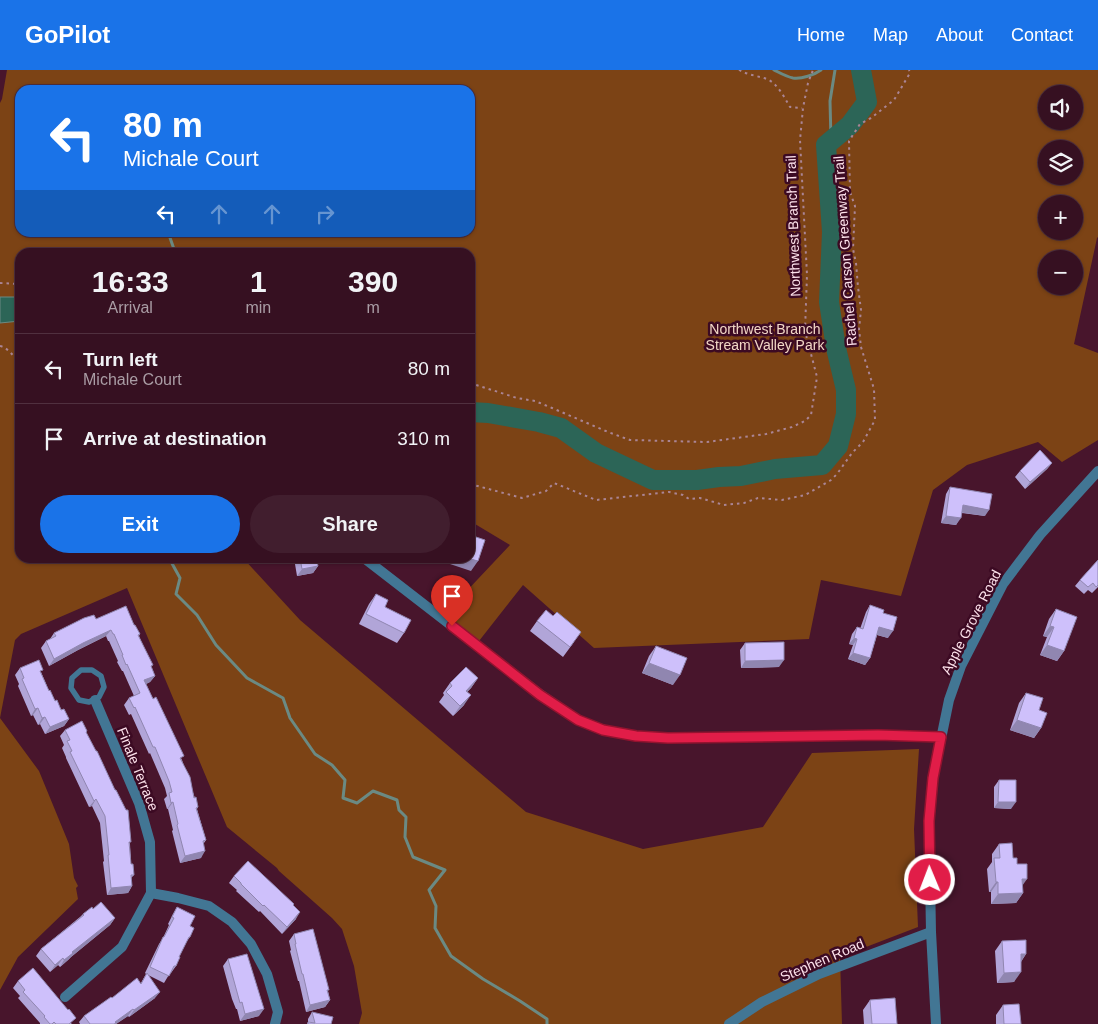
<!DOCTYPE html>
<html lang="en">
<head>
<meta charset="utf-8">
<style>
  :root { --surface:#361021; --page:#411e2e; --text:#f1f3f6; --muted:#aa9da5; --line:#50303f; --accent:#1a73e8 }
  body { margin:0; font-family:Helvetica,sans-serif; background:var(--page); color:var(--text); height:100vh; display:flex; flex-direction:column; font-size:19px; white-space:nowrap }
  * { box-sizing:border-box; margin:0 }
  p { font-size:16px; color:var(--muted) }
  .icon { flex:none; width:28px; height:28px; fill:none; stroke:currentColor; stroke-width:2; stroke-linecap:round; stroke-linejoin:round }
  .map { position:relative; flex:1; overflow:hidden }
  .panel { position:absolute; left:15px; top:178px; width:460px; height:315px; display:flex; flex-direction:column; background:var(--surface); border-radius:15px; box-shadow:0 1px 4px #0004,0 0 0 1px var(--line) }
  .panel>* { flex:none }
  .top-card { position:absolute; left:15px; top:15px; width:460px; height:152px; border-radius:15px; box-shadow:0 1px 4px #0004,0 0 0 1px var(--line); background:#1a73e8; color:#fff; overflow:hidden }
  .tools { position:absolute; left:1038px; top:15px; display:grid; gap:10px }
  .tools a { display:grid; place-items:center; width:45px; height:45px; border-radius:50%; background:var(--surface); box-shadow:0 1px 4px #0004,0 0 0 1px var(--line); font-size:25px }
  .pin { position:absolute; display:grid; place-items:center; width:42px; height:42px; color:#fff; margin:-51px -21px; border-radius:50% 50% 50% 0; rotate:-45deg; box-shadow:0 0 5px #0007 }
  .pin .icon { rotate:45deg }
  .me { position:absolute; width:55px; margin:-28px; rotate:359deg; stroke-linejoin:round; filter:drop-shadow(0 0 4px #0008) }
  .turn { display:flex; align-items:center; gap:18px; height:105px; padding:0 25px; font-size:22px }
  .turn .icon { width:65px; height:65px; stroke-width:2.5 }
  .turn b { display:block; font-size:35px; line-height:42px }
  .lanes { display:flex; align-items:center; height:48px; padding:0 25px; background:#0003; justify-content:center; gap:25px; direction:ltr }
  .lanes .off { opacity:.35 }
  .eta { display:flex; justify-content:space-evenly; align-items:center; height:85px; text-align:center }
  .eta b { font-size:30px; font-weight:600; line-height:35px }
  .button { display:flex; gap:10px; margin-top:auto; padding:10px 25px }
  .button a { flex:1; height:58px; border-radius:30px; background:var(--accent); color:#fff; font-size:20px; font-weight:600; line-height:58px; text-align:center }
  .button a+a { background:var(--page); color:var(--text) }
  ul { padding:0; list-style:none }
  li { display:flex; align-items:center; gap:15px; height:70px; padding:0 25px; border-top:1px solid var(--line) }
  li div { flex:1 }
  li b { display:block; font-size:19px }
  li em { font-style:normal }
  header { display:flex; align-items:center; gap:30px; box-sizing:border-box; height:70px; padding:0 25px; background:var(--accent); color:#fff }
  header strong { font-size:24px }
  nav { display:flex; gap:28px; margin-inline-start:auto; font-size:18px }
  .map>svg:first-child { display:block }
  .green { fill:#7c4315; fill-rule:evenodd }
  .water { fill:#2c6557; stroke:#6b8a83 }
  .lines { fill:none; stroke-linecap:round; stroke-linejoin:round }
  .stream { stroke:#6b8a83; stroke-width:3 }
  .river { stroke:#2c6557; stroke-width:20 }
  .path { stroke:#ab8595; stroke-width:2; stroke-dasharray:2.5 4; stroke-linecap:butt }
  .lane { stroke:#427694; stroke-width:5.5 }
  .street { stroke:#427694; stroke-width:10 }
  .wall { fill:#b1a5d8 }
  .shaded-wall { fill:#9086b0 }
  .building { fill:#cec0fb; stroke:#9086b0 }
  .route-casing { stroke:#92132f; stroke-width:12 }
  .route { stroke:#e11d48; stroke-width:9 }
  .labels { text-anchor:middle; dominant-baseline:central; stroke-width:5; stroke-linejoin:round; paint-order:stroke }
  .street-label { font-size:14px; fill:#fde2eb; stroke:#3c0a23 }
  .park-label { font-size:14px; fill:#f2d7c6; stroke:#3c0a23 }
</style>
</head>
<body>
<header>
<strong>GoPilot</strong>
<nav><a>Home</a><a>Map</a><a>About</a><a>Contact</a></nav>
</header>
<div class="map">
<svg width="1098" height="954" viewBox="0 0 1098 954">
  <rect width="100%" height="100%" fill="#48152c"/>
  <path class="green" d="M7,0h1091v167l-1,1 -23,106 24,9v87l-36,22 -24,-20 -71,23 -34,25 -32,106 -80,-16 -12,59 -215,9 -71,-63 -44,56 -34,-27 65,-69 -40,-24v-269h-450v306h223l57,62 226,192 117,37 120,-22 49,-74 107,-4 -5,80 4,98 -78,30 2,67h-483l3,-11 -8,-47 -12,-37 -10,-11 -53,-47 -2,-3 -50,-41 -100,-239 -106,46 -6,6 -15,78 39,53 30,73 5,34 4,8 -2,2 2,11 -60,58 -18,33v-887l2,-4zM20,20h450v142h-450zM1046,24h28v27h-28zM1046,79h28v27h-28zM1046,134h28v27h-28zM1046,189h28v27h-28z"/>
  <path class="water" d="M0,227h20v24l-20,2z"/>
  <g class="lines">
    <path class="stream" d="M774,0c6,3 13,7 19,8 9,1 21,-3 28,-8
      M66,17l2,3
      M831,70l-1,-39 5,-31
      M168,162l7,20
      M169,488l11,20 -4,16 21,21 19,30 31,33 36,20 7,20 25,36 17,11 13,15 -2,18 14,5 16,-12 24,9 2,10 7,7 -1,20 8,20 32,13 -16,20 7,16 -1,22 16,28 32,23 37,22 27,18v5"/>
    <path class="river" d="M470,342l18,1 51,9 22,6 35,25 57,27h44l22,-3 22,-1 34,-7 47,-4 16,-19 8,-32v-24l-10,-42 -7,-46 3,-70 -6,-87 24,-20 17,-23 -6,-32"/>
    <path class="path" d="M739,0c9,5 19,6 28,9 11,5 17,18 23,28l12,1
      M0,213l20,1
      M0,276c9,2 13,11 20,16
      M470,313l47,15 18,3 17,7 56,24 22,8 77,2 59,-8 26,-7 13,-6 6,-6 6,-38 -12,-46 2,-56 -7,-135 3,-32 5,-25 5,-13
      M470,414l52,14 24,-7 8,-8 42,17 73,-8 14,3 6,4 11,-1 24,7 20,-2 14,-5 24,2 23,-5 26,-15 6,-6 15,-21 11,-11 12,-22 -1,-31 -13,-42 -2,-18 2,-19 -3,-23 -2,-24 -3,-14 2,-43 -5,-14 -1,-51 11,-17 11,-6 23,-18 16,-27 -1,-3"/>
    <path class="lane" d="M81,600h11l9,6 3,11 -5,10 -10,5 -10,-2 -8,-12 1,-10z"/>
    <path class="street" d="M364,488l177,137 37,25 25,10 33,6 32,2 210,-3 63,2
      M151,823l27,5 31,8 23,16 19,22 16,30 11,38 -3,12
      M65,927l57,-50 29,-54 -1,-51 -11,-39 -44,-103
      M729,954l33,-22 57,-28 112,-42
      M936,954l-5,-92 -2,-111 4,-43 16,-78 12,-34 42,-82 37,-49 58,-64"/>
  </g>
  <path class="wall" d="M1052,393l-5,6 -22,20 -10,-12 5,-6z
    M950,417l35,29 -23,-3 -6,12 -15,-2 5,-29z
    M294,488h22l2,8 -5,7 -16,3z
    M1098,490v27l-6,6 -4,-3 -4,4 -9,-8 5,-6z
    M376,524l28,39 -7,10 -38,-19 10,-20z
    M870,535l13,8 5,25 -11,-3 -7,23 -5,7 -17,-6 5,-14 -4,-1 3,-10 5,-7 3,2 6,-17z
    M1056,539l8,42 -7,10 -17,-6 7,-18 -4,-1 6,-17z
    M96,549l38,6 6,9 -1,2 16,40 -5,6 -4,2 36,76 16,47 -1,2 9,31 -2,3 -3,15 -21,5 -8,-32 1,-1 -5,-21h-1l-3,-10 3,-3 -2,-8 -15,-35 -1,1 -18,-40 -2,1 -5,-10 5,-7 5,-2 -11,-25h-1l-5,-9 1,-1 -9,-20h-1l-2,-5 -28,14 -29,16 -8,-18 5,-7 4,-2 4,-6z
    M537,551l37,21 -11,15 -33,-26z
    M745,573l34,24 -38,1 -1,-18z
    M656,576l17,39 -31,-12 7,-17z
    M20,598l21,4 8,19 6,10 14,18 -5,7 -19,8 -5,-10 -2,1 -5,-10 -2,1 -13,-30 1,-2 -4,-9z
    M478,608l-7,10 -4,4 -3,13 -11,11 -14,-14 5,-7 -1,-2 7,-10z
    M1026,623l13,17 2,18 -7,10 -24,-8 9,-27z
    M65,660l21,2 44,112 1,20 3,11 -3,3 1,8 -4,7 -21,2 -4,-33 1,-1 -4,-38 -8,-17 -3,1 -23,-49v-1l-4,-9 2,-3 -4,-9z
    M999,710l12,29 -17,-1v-21z
    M999,774l14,14 4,6 5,22 1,7 -7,10 -25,1v-12h-2l-2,-23 5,-7v-8z
    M234,806l59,29 3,14 -14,15 -22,-23 -1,1 -23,-21 1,-1 -8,-7z
    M177,837l13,19v11l-4,5 -7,15 -3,9 -5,7h-1l-6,10 -16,-8 7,23 -26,19 -1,-1 -12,8h-36l-1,-2 5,-6 28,-18 29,-15 5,-9 -1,-1 14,-29 4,-6 6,-13 -1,-1 5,-10z
    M93,839l22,9 -5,7 -39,32 -3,3 -8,7 -2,-2 -8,7 -14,-16 5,-7 39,-32 3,-3z
    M294,864l34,57 2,9 -5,7 -19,5 -7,-31h-1l-8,-30 1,-1 -2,-9z
    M1002,871l24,13 -5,8 -7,20 -17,1 -2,-32z
    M228,889l31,57 -19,5 -3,-12h-1l-4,-10 -9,-33z
    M18,911l54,43h-32v-1l-22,-25 2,-2 -7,-8z
    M870,930l27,24h-33l-1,-14z
    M1003,935l18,19h-25v-9z
    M312,942l19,12h-24l1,-2v-3z"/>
  <path class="shaded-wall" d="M1052,393l-5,6 -22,20 5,-7z
    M963,435l26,5 -4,6 -27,-4z
    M946,446l15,2 -5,7 -15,-2z
    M437,488h30l11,3 -7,10 -36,-12z
    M318,496l-5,7 -16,3 5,-7z
    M1050,556l4,1 -7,10 -4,-1z
    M879,557l14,4 -5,7 -14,-4z
    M111,560l-5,6 -28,14 -29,16 5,-7 29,-16z
    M854,568l3,1 -4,6 -4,-1z
    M1047,575l17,6 -7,10 -17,-6z
    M853,583l17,5 -5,7 -17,-6z
    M784,590l-5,7 -38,1 4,-7z
    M649,593l31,12 -7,10 -31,-12z
    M155,606l-5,6 -10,5 4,-7z
    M478,608l-7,10 -12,13 7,-10z
    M471,625l-7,10 -11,11 7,-10z
    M38,638l-5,7 -2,1 4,-7z
    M45,647l-5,7 -2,1 4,-7z
    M69,649l-5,7 -19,8 5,-7z
    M1017,650l24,8 -7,10 -24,-8z
    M96,729l-4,7 -3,1 5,-6z
    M173,732l-5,7h-1l4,-6z
    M998,732h18l-5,7 -17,-1z
    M205,781l-4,7 -21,5 5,-7z
    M1022,809h5l-7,10z
    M996,812h2l-7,10h-2z
    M132,816l-4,7 -21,2 4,-7z
    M1023,823l-7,10 -25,1 7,-10z
    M300,842l-4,7 -14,15 5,-7z
    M115,848l-5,7 -39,32 -3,3 -8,7 4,-7 8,-8z
    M1021,884h5l-7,10z
    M63,888l-5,7 -8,7 5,-7z
    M1021,902l-7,10 -17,1 7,-10z
    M160,922l-5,6 -26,19 5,-7z
    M330,930l-5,7 -19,5 4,-7z
    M133,939l-5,7 -12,8h-3l2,-2z
    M264,939l-5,7 -19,5 5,-7z"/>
  <path class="building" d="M1040,380l12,13 -22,19 -10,-11z
    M950,417l42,7 -3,16 -26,-5 -2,13 -15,-2z
    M470,465l15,5 -7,21 -11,-3h3z
    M300,488h16l2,8 -16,3z
    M1098,490v25l-2,2 -3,-4 -5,4 -8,-7z
    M376,524l12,6 -3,7 26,13 -7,13 -38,-19z
    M870,535l14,5 -1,3 14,4 -4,14 -14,-4 -9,31 -17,-5 4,-14 -3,-1 3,-11 6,2z
    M126,536l8,19h1l5,9 -2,1 15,30 -2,1 4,10 -11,4 9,19 3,-2 28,59 -4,2 10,19 4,21 2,-1 2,10 -2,1 10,32 -3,1 2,10 -20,5 -8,-31 1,-1 -5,-22 -2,1 -2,-10 3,-1 -3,-11 -14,-34h-2l-18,-40 -1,1 -5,-10 11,-5 -13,-29 -1,1 -4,-10h1l-9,-21h-1l-2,-4 -28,13 -29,16 -8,-18 10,-5 -2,-3 30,-15 10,-3 2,4z
    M1056,539l21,8 -13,34 -17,-6 7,-18 -4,-1z
    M546,540l7,6 4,-4 24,20 -11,15 -33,-26z
    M784,572v18l-39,1v-18z
    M656,576l31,12 -7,17 -31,-12z
    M39,590l4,10 -3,1 9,20 1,-1 5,11 2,-1 4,10 3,-1 5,10 -19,8 -5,-10 -3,1 -4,-10 -3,1 -13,-30 2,-1 -4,-10z
    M466,597l12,11 -12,13 5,4 -11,11 -14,-14 6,-6 -2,-3z
    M1026,623l17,5 -4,12 8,3 -6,15 -24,-8z
    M82,651l5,10 -1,1 10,19h1l18,39h1l10,20h2l3,32h-2l2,22h2l1,11h-3l1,11 -21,2 -3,-33h1l-4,-39 -9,-17 -2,2 -24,-49 2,-1 -5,-10 3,-1 -5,-10z
    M999,710h17v22h-18z
    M1012,773l1,15h4v6h10v15h-5l1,14 -25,1v-12h-2l-2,-24h6l-1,-14z
    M248,791l46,43 -1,1 7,7 -13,15 -23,-22 -1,1 -22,-22v-1l-7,-7z
    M101,832l14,16 -43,34 1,1 -9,7 -1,-2 -8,7 -14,-16 43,-34 -1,-1 9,-7 1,2z
    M177,837l18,9 -5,10 4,2 -4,9h-1l-10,20h1l-4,9h-2l-5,10 -19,-9 13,-30h1l10,-19 -2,-1z
    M313,859l16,61h-2l3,10 -20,5 -7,-31h-1l-7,-30h1l-2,-10z
    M1026,870v14h-5v18l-17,1 -2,-32z
    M247,884l17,55 -19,5 -3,-12 -2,1 -12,-44z
    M33,898l35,42 1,-1 7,9 -7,6h-13l-2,-2 -2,2h-2l-6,-7 1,-1 -22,-24 2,-2 -7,-9z
    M147,903l13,19 -26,18 -1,-1 -18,13 1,1 -2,1h-24l-6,-8 27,-19 1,1 25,-20 4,6z
    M895,928l2,26h-25l-2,-24z
    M1019,934l2,20h-17l-1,-19z
    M312,942l21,5 -2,7h-23v-2l7,1z"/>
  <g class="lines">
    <defs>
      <path id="route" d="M452,556l88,69 38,25 25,10 33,6 32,2 210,-3 63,2 -8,41 -4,43 1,59"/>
    </defs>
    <use href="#route" class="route-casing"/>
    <use href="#route" class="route"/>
  </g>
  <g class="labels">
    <g class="street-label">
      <text transform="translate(793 156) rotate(-92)">Northwest Branch Trail</text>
      <text transform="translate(845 181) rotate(-94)">Rachel Carson Greenway Trail</text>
      <text transform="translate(971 552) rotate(-63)">Apple Grove Road</text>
      <text transform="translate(138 699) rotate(68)">Finale Terrace</text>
      <text transform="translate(822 890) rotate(-23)">Stephen Road</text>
    </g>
    <g class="park-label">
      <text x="765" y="259">Northwest Branch<tspan x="765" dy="16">Stream Valley Park</tspan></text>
    </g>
  </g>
</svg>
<div class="tools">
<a><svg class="icon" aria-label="sound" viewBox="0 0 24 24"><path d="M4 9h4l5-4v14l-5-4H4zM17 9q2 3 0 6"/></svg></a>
<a><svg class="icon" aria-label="layers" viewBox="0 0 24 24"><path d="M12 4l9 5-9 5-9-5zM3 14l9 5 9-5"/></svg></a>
<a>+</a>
<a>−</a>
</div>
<div class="pin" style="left:452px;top:556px;background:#d93025"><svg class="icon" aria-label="arrive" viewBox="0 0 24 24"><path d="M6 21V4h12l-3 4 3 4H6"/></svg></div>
<svg class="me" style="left:930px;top:810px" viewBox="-20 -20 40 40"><circle r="17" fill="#e11d48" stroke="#fff" stroke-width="3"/><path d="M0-11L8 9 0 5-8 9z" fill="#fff"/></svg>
<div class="top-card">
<div class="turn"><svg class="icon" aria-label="left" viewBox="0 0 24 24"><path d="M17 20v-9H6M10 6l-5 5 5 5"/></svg><div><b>80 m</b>Michale Court</div></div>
<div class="lanes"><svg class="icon" aria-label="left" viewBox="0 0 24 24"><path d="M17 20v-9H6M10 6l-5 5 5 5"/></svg><svg class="icon off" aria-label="ahead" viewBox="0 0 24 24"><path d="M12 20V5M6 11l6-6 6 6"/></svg><svg class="icon off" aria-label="ahead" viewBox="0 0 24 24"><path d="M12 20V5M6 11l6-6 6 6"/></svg><svg class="icon off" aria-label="right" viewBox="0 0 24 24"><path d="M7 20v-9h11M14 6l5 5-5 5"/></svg></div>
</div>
<section class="panel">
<div class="eta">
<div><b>16:33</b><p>Arrival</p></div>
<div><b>1</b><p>min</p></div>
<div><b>390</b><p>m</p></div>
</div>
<ul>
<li><svg class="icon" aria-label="left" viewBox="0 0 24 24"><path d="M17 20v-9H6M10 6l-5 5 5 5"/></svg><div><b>Turn left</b><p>Michale Court</p></div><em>80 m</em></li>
<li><svg class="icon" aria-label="arrive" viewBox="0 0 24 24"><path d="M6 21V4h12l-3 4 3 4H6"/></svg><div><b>Arrive at destination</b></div><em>310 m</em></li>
</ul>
<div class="button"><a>Exit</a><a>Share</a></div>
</section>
</div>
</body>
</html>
